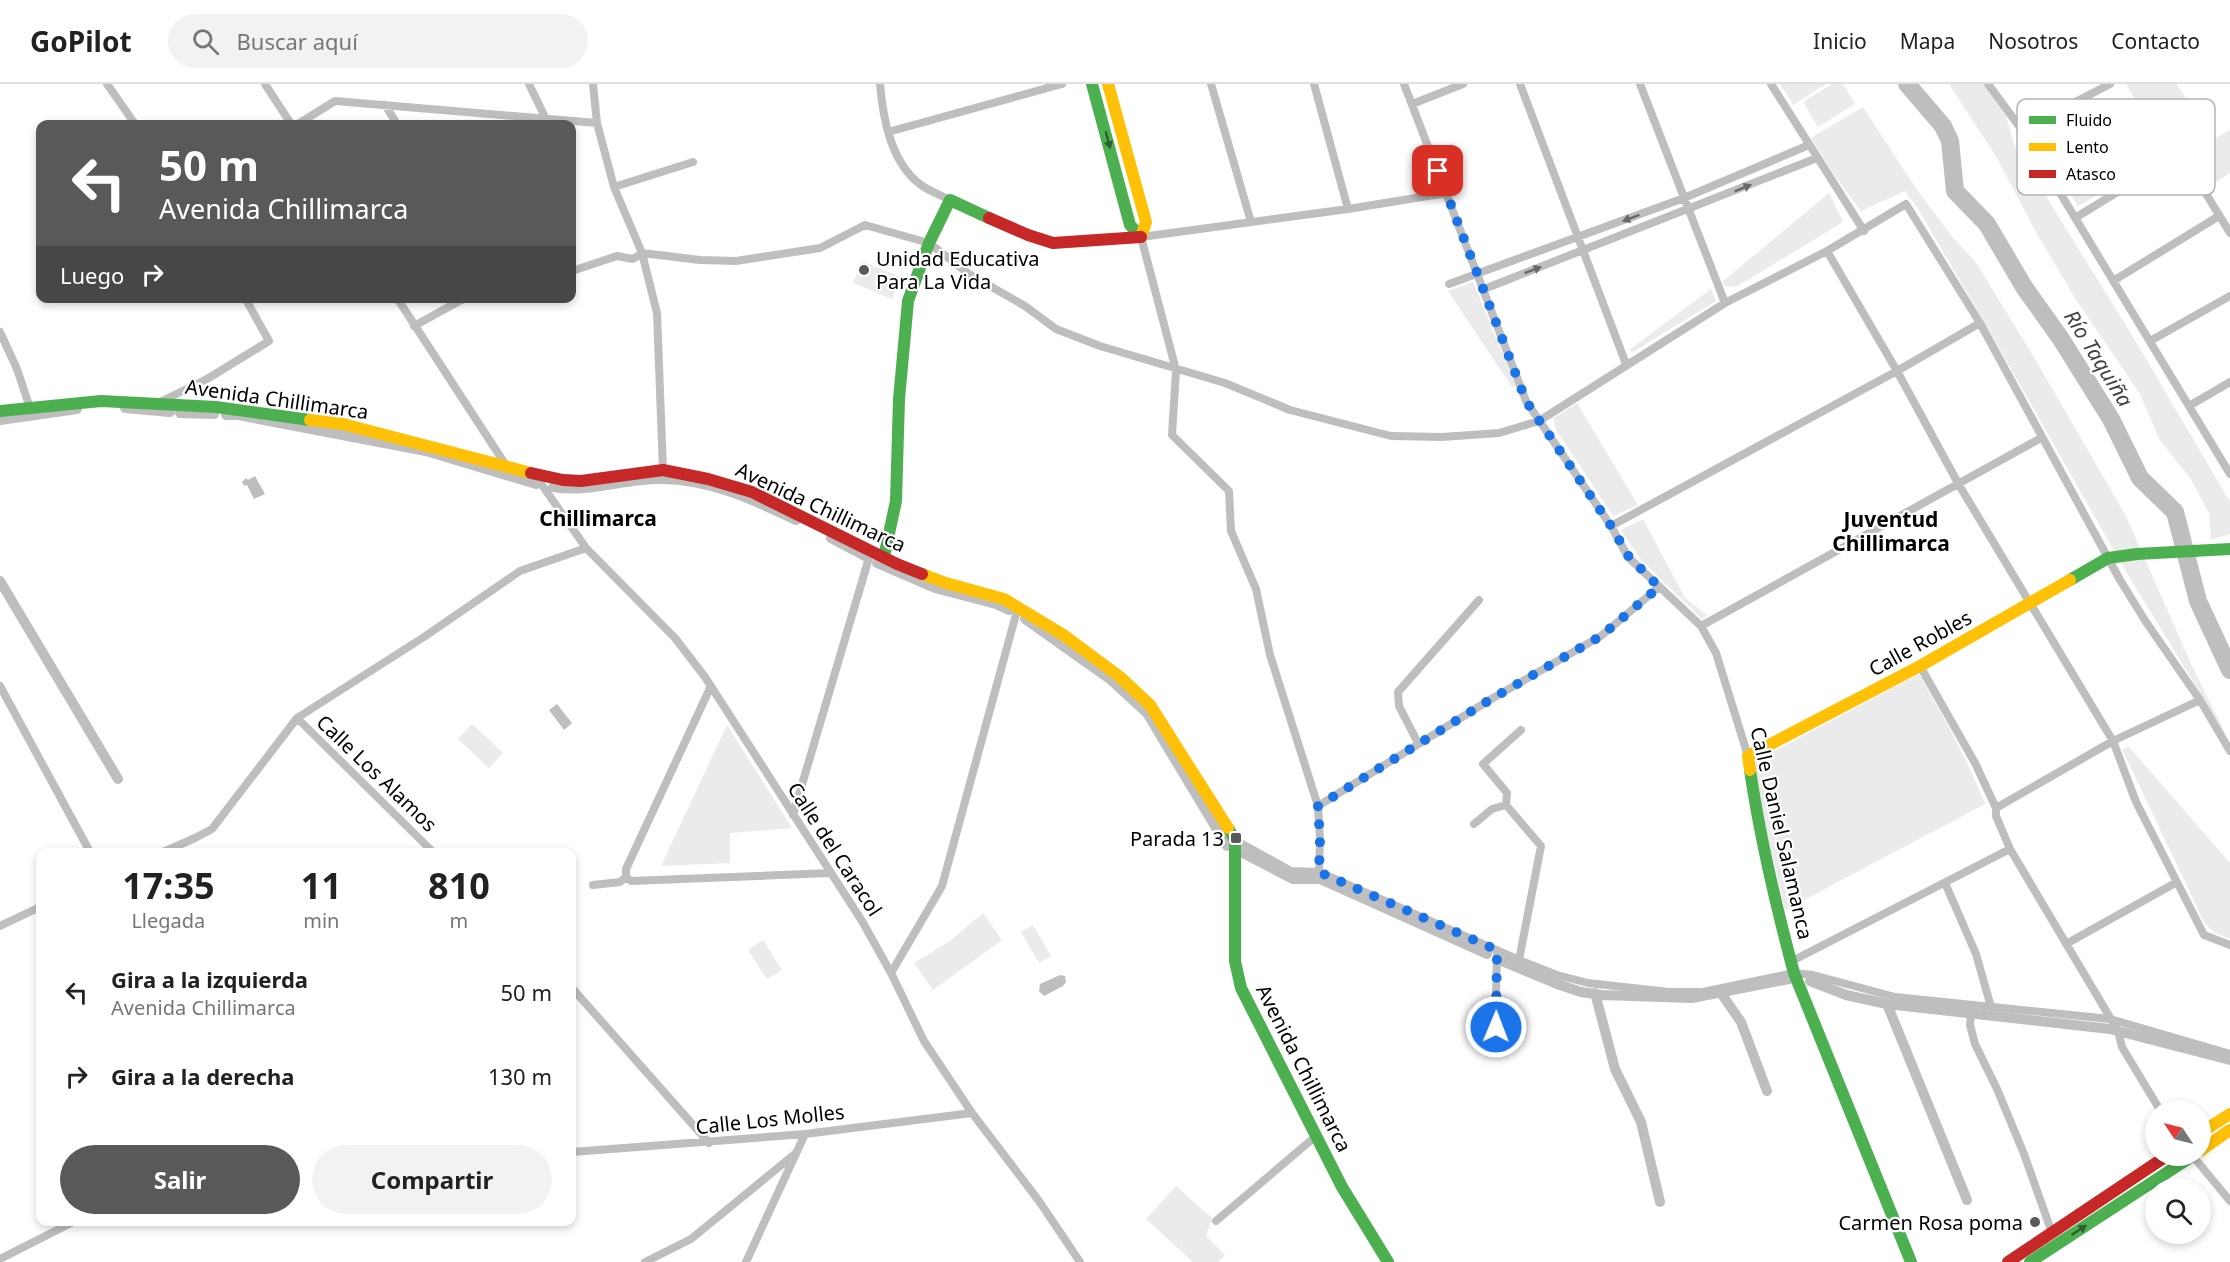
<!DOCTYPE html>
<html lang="es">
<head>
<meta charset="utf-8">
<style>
  :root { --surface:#fff; --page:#f2f2f2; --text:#222; --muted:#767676; --line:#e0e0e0; --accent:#595959 }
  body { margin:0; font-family:"Noto Sans",sans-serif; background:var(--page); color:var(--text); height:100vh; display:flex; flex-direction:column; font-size:22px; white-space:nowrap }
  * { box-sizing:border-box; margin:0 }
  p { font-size:20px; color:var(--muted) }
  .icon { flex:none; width:33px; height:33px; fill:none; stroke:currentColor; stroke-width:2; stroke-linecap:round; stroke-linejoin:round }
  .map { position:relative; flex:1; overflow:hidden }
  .side { position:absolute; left:36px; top:764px; width:540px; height:378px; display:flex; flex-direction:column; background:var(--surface); border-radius:12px; box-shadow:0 3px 9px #0003 }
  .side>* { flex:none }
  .top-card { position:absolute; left:36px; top:36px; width:540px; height:183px; border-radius:12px; box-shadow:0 3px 9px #0003; background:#595959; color:#fff; overflow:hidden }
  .needle { width:39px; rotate:305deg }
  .buttons { position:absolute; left:2145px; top:1016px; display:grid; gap:12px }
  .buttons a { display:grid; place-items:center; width:66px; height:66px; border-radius:50%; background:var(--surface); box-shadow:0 3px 9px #0003; font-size:30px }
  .pin { position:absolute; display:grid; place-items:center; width:51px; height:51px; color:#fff; margin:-26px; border-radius:12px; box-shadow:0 3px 9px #0006 }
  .me { position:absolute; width:66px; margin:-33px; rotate:1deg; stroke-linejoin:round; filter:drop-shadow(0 0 4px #0008) }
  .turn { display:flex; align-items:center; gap:21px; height:126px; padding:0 24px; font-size:27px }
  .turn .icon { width:78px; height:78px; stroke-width:2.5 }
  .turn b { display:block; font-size:42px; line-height:51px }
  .then { display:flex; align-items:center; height:57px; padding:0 24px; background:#0003; gap:12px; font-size:22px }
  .eta { display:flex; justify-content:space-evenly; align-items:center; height:102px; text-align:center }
  .eta b { font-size:36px; font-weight:700; line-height:42px }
  .button { display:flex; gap:12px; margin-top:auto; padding:12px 24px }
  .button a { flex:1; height:69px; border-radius:36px; background:var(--accent); color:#fff; font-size:24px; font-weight:700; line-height:69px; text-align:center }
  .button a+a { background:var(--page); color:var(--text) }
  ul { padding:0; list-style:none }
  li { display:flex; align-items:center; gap:18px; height:84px; padding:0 24px }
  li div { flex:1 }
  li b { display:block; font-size:22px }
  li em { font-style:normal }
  header { display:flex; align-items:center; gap:36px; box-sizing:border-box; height:84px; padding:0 30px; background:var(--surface); border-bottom:2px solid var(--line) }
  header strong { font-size:28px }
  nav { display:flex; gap:33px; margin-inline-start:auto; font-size:21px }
  .search { width:420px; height:54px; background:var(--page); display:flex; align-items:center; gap:15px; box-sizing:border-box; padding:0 21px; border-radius:33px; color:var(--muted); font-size:22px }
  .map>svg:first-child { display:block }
  .green { fill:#ebebeb }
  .water { fill:#bebebe }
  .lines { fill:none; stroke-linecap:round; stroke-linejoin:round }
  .canal { stroke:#bebebe; stroke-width:10 }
  .river { stroke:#bebebe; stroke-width:18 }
  .street { stroke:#bebebe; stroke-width:8 }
  .fast { stroke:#4caf50; stroke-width:12 }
  .slow { stroke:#ffc107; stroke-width:12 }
  .jam { stroke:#c62828; stroke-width:12 }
  .oneway { fill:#2a602c }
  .oneway2 { fill:#686868 }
  .route { stroke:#1a73e8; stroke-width:10; stroke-dasharray:0 18 }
  .poi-dot { fill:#595959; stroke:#fff; stroke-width:2 }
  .labels { text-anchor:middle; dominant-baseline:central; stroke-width:4.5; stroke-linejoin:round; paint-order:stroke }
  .poi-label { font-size:20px; fill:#000; stroke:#fff; text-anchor:end }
  .street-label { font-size:20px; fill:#000; stroke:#fff }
  .water-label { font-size:21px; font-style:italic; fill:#434343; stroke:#fff }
  .neighbourhood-label { font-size:21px; font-weight:bold; fill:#000; stroke:#fff }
  .key { fill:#fff; stroke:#b2b2b2; stroke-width:1.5 }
  .key-label { font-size:16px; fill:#000 }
</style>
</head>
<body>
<header>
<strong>GoPilot</strong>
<div class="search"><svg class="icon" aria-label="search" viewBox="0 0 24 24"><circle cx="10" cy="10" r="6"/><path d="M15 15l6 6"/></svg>Buscar aquí</div>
<nav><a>Inicio</a><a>Mapa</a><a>Nosotros</a><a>Contacto</a></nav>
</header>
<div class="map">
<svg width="2230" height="1178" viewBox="0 0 2230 1178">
  <rect width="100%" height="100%" fill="#fff"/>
  <path class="green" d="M1780,0h46l-33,21z
    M1832,0h11l12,20 -37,23 -15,-25z
    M1949,0h34l23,32 8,29 118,190 98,167v32l-19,6 -2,-27 -19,-35 -31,-39 -19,-45 -65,-96 -39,-66 -39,-74z
    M2126,0h51l35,56 18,-10v43l-22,14 -27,-42 -103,61 -17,-29 89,-51z
    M1863,23l54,83 36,48 22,23 60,98 91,157 66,150 35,71 -102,-167 -140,-247 -67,-114 -13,-18 -44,20 -26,-35 -24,-38z
    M1829,109l14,29 -107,65 -10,-1 -4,-4z
    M862,177l39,16 -9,22 -39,-16z
    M1473,198l43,105h-4l-64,-96z
    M1711,205l5,12 -83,51 -4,-2z
    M1577,319l61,102 -25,11 -58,-88 -1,-10z
    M1643,435l42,79 23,18 -6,3 -61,-59 -20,-30z
    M1919,590c24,42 48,84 66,130l-200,106 -28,-121 -3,-27z
    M472,640l31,29 -14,15 -31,-29z
    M727,641l65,103 -62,5v30l-69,3z
    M2129,663l101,116v76l-16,-7 -9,-8 -83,-175z
    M983,829l19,27 -69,50 -19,-27 36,-22z
    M1033,841l18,31 -12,7 -18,-31z
    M763,856l19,30 -15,9 -19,-29z
    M1176,1102l36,32 -6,18 19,19 -7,7h-25l-47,-43z"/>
  <path class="water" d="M255,392l10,18 -11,5 -7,-14 -3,1 -2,-4 4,-4 2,2z
    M557,620l15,19 -8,7 -15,-20z
    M1060,891l5,1 1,6 -3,4 -19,10 -5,-5 1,-7z"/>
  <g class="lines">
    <path class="canal" d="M125,324l45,4
      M180,329l34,1
      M226,331h12l188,36 110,33
      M0,336l77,-11
      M553,403c36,6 70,-8 106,-8 48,-1 95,21 137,41
      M831,454l34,18
      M877,479l58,25 61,16 13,6
      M0,497l118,198
      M1025,535l86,61 36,33 80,133
      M1243,769l50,26h27l167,75
      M1499,876l58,24 24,8 21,3 90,3 97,-19
      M1810,897l36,14 41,9 223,25 120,31
      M1595,909l20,76 26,53 19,80
      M1721,909l20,29 26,69
      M1887,920l80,196"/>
    <path class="river" d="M1907,0l36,42 7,15 5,50 32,33 37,63 37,52 50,80 29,59 35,34 23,89 32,69"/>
    <path class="street" d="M107,0l28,40
      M265,0l26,40
      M529,0l16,33
      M593,0l4,39 17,64 28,66 15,60 6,157
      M880,0c3,35 11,79 41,101 8,6 20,10 29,15
      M1211,0l40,138
      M1314,0l34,125
      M1404,0l122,317 85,125 17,31 73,69 15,27 32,103
      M1520,0l106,280
      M1640,0l85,219
      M1771,0l93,147
      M1988,0l34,46 208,344
      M1412,20l51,-20
      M385,21l12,19
      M298,40l37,-23 262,22
      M2022,46l88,-46
      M888,48l174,-48
      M614,103l79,-25
      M2075,134l106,-65 49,80
      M1827,167l70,120 62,114 154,256 23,61 68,133 26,10
      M572,187l45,-15 16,3 9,-6 58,7 36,1 84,-13 45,-23 64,18 40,31 56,32 31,23 44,17 125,37 65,27 101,26 51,1 57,-4 40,-12 186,-118 102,-52 79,-47 74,119 140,257 26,42 54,78 30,51
      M2113,197l106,-65
      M1449,200l235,-86 125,-53
      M1484,205l333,-131
      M397,214l110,169
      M414,242l51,-28
      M0,248l17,37 13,39
      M2150,257l80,-45
      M158,319l49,-24 62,-38 -24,-43
      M2189,322l41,-24
      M535,391l51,73 89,90 30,39 157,244 29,52 33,68 48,72 67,88 41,61
      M1611,442l286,-155 83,-48
      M1701,542l340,-188
      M1920,582l55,97 21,45v8l14,33 108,182 4,16 38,63
      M0,602l90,166
      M297,634l136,134
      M1418,659l-19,-37 -1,-14 81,-92
      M1318,722l175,-108 108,-62 58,-49
      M1996,724l117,-67 87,-41
      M793,731l78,-264
      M1474,740l18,-15 14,-4
      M1235,756l56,31 28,1 200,88 38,15 31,8 81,9h34l91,-19 19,2 82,22 215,22 120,35
      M163,768l32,-14 17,-9 85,-111 127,-81 96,-66 66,-23
      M1319,788l1,-33 -2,-33 -48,-151 -14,-66 -25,-58 -2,-40 -57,-56 4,-65 -35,-133 207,-28 98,-16
      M626,793v-8l85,-183
      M626,793l5,4 200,-8
      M1945,799l31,71 15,53
      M593,801l27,-3 6,-5
      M0,842l40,-19
      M2066,860l111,-62
      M1519,876l22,-114 -35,-41 1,-12 -24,-29 38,-34
      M1792,877l218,-112
      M891,889l51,-87 76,-279
      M572,904l137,155
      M1972,921l-2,20 5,19 22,45 27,65 28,79
      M1495,963l2,-97
      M572,1068l233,-18 167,-21
      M2192,1071l38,46
      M1216,1137l100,-85
      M0,1175l75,-38
      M645,1178l46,-23 105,-86
      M746,1178l59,-128"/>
    <path class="fast" d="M1092,0l38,141 11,12
      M0,327l101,-10 115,6 94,13
      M884,473l12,-56 3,-102 9,-98 21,-58 21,-43 39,18
      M2070,496l38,-22 29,-4 93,-5
      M1750,686c10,68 26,136 44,203l117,289
      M1228,744l7,12v121l6,27 101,199 46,75
      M2030,1178l164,-107"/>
    <path class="slow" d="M1108,0l38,138 -5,15
      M310,336l33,4 188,49
      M922,490l24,9 58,16 61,37 55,41 30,28 78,123
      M1750,686l-2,-14 172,-90 150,-86
      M2200,1049l30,-19
      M2200,1067l30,-21"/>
    <path class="jam" d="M989,134l39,17 25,8 88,-6
      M531,389l32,7 18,1 82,-11 45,9 44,13 145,72 25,10
      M2008,1178l160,-107"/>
  </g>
  <defs><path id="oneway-solid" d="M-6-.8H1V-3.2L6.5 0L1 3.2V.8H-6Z" transform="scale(1.5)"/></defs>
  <g class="oneway">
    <use href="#oneway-solid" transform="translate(1108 56) rotate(75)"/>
    <use href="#oneway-solid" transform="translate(2079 1146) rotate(-33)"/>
  </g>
  <g class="oneway2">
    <use href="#oneway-solid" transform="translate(1743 104) rotate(-22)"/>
    <use href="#oneway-solid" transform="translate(1631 134) rotate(159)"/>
    <use href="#oneway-solid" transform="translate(1533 186) rotate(-21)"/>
  </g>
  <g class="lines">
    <path class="route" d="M1438,87l88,230 85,125 18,31 30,30 -58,49 -108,62 -175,108 2,33 -1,33 178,78 -1,77"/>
  </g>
  <g class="poi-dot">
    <circle cx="864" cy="186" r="6"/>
    <rect x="1230" y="748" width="12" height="12" rx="3"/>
    <circle cx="2035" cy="1138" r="6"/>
  </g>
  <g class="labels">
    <g class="poi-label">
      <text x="876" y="174" text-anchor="start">Unidad Educativa<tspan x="876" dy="23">Para La Vida</tspan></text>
      <text x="1224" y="754">Parada 13</text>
      <text x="2023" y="1138">Carmen Rosa poma</text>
    </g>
    <g class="street-label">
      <text transform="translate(277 315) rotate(8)">Avenida Chillimarca</text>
      <text transform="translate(821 423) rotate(25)">Avenida Chillimarca</text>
      <text transform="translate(1920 559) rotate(-29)">Calle Robles</text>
      <text transform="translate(377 689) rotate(44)">Calle Los Alamos</text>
      <text transform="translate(1782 749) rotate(77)">Calle Daniel Salamanca</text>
      <text transform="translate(835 765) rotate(57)">Calle del Caracol</text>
      <text transform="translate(1304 984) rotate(63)">Avenida Chillimarca</text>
      <text transform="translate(770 1035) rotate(-6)">Calle Los Molles</text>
    </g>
    <g class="water-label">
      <text transform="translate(2099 274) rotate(58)">Río Taquiña</text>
    </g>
    <g class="neighbourhood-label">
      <text x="598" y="434">Chillimarca</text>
      <text x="1891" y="435">Juventud<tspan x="1891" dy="24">Chillimarca</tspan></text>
    </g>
  </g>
  <rect x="2017" y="15" width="198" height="96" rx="9" class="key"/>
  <rect x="2029" y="32" width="27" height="8" fill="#4caf50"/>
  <rect x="2029" y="59" width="27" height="8" fill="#ffc107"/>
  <rect x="2029" y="86" width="27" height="8" fill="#c62828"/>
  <g class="key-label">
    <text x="2066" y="42">Fluido</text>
    <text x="2066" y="69">Lento</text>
    <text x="2066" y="96">Atasco</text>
  </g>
</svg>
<div class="buttons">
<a><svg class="needle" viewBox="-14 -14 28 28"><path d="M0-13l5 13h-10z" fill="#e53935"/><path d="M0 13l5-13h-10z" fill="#767676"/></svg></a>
<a><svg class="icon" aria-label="search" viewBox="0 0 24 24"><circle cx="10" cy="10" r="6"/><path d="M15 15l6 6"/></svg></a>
</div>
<div class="pin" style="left:1438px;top:87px;background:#d93025"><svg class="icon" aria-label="arrive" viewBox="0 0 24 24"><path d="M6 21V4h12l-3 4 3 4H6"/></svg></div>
<svg class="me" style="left:1496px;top:943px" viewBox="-20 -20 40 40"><circle r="17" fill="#1a73e8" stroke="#fff" stroke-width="3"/><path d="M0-11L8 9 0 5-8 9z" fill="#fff"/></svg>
<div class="top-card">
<div class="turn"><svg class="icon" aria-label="left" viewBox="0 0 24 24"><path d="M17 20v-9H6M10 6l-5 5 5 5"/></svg><div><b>50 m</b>Avenida Chillimarca</div></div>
<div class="then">Luego<svg class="icon" aria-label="right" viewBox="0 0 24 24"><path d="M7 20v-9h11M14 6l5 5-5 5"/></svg></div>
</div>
<section class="side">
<div class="eta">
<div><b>17:35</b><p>Llegada</p></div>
<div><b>11</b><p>min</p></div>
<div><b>810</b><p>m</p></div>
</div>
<ul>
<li><svg class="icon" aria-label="left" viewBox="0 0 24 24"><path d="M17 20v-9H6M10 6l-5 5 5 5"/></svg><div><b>Gira a la izquierda</b><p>Avenida Chillimarca</p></div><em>50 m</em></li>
<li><svg class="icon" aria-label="right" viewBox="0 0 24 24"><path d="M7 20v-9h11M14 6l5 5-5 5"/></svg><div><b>Gira a la derecha</b></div><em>130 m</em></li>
</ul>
<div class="button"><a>Salir</a><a>Compartir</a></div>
</section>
</div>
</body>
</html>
